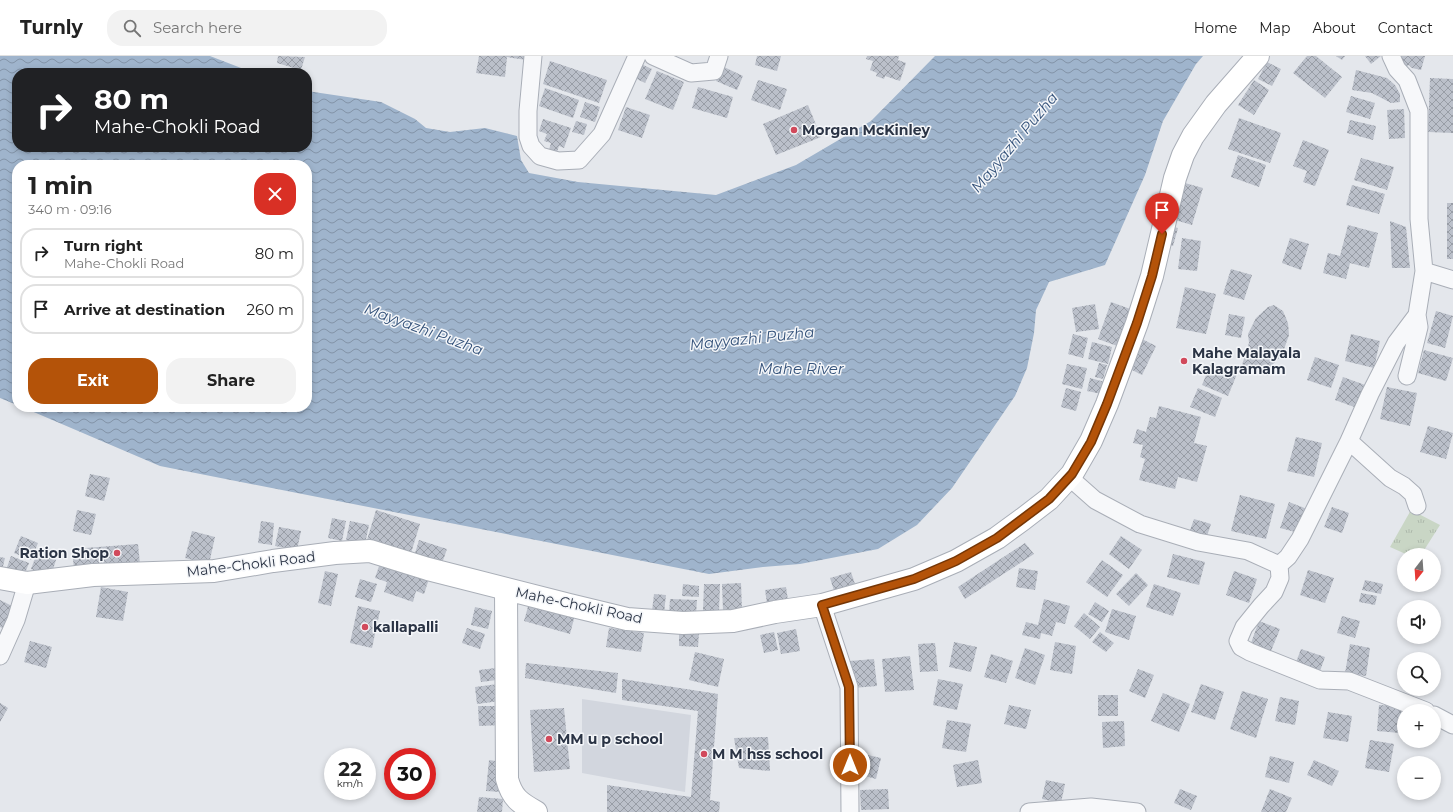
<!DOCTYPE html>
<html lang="en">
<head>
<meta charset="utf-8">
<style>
  :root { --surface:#fff; --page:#f2f2f2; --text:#222; --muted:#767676; --line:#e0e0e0; --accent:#b45309 }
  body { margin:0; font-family:Montserrat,sans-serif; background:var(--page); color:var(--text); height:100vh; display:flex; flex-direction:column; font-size:15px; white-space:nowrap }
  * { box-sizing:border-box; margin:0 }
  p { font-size:13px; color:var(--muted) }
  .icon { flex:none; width:22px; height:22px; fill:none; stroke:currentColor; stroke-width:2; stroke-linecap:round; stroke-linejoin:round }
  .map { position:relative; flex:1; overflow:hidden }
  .panel { position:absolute; left:12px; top:104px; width:300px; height:252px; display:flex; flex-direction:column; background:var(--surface); border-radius:16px; box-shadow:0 2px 6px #0003 }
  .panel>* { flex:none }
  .guide { position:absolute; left:12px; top:12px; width:300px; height:84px; border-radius:16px; box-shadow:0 2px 6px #0003; background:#202124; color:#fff; overflow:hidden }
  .needle { width:26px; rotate:197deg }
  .buttons { position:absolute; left:1397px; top:492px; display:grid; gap:8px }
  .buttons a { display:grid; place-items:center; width:44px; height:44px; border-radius:50%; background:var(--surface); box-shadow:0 2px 6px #0003; font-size:20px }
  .speed { position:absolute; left:324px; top:692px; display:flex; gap:8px; font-size:20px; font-weight:700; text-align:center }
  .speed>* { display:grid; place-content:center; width:52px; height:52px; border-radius:50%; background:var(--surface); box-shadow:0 2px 6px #0003; line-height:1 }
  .speed small { font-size:10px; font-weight:400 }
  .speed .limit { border:6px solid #d22; background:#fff; color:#111 }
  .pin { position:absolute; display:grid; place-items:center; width:34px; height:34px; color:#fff; margin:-41px -17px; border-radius:50% 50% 50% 0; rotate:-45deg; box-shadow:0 0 4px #0007 }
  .pin .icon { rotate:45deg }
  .me { position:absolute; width:44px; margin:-22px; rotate:0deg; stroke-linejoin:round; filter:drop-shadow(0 0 3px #0008) }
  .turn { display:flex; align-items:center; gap:14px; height:84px; padding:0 16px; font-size:18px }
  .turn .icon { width:52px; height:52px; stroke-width:2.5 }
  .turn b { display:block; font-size:28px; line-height:34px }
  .round { display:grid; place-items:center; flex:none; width:42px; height:42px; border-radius:16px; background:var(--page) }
  .summary { display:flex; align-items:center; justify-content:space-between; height:68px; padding:0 16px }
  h1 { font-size:24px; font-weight:700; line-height:30px }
  .button { display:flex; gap:8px; margin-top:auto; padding:8px 16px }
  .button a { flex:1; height:46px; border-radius:16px; background:var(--accent); color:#fff; font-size:16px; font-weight:700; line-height:46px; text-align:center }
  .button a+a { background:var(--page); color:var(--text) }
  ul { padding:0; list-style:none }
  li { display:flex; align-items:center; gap:12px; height:50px; margin:0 8px 6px; padding:0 8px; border:2px solid var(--line); border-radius:16px }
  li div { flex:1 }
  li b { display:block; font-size:15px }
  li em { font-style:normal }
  header { display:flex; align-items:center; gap:24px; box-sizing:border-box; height:56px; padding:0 20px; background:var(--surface); border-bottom:1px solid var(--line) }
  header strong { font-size:19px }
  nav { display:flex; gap:22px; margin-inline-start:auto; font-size:14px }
  .search { width:280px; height:36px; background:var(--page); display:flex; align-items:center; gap:10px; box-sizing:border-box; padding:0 14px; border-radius:16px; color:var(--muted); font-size:15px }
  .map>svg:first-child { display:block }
  .built { fill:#d2d6de }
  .grass { fill:url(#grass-tufts) }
  .water { fill:url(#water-waves) }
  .building { fill:url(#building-cross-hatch) }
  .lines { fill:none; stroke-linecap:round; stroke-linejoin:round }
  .street-casing { stroke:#a9aeb7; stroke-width:19 }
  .secondary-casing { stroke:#a9aeb7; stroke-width:24 }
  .street { stroke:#f7f8fa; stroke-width:17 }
  .secondary { stroke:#fff; stroke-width:22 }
  .route-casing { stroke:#753606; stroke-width:10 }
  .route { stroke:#b45309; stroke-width:7 }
  .poi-dot { fill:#d1495b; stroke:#f4f6f9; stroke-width:1.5 }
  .labels { text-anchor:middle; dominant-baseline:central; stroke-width:3; stroke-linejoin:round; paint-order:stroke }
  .poi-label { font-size:14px; font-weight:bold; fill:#2b3445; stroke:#f4f6f9; text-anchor:start }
  .street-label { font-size:14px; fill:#2b3445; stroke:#f4f6f9 }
  .water-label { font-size:15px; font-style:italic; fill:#34527a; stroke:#f4f6f9 }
</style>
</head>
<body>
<header>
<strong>Turnly</strong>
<div class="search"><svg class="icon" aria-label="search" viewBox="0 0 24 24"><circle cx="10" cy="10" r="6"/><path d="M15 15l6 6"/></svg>Search here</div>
<nav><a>Home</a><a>Map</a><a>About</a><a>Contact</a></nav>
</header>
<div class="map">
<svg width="1453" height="756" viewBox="0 0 1453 756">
  <defs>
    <pattern id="grass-tufts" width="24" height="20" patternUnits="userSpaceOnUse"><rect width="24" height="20" fill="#c9d6c5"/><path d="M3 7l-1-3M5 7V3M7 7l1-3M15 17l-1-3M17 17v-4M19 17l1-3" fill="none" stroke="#adb8ab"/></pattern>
    <pattern id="water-waves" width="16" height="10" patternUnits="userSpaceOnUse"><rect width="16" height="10" fill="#9fb4cc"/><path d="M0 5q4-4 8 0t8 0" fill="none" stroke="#8293a7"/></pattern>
    <pattern id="building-cross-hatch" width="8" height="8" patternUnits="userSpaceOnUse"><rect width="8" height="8" fill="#bbc0ca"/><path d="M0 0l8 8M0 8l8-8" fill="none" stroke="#989da6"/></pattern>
  </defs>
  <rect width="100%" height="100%" fill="#e4e7ec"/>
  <path class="built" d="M582,643l109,16 -6,77 -103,-19z"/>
  <path class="grass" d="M1411,454l29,15 -19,30h-13l-18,-8z"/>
  <path class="water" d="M0,0h210l44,17h-237v74h290v-56l74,11 34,17 11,9 24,4 35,-4 32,8 4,24 8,13 49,9 138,13 80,-30 75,-44 64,-65h268l-7,8 -33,57 -18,54 -40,90 -56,17 -13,28 -2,23 -7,35 -12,28 -63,92 -35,37 -39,24 -78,15 -37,3 -54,7 -549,-108 -138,-59h285v-242h-290v240l-17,-7z"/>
  <path class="building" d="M278,0l27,1 -4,13 -24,-7z
    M479,0h48l-1,4 -19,-3 -2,20 -29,-4z
    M757,0h24l-4,15 -22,-6z
    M867,0h32l-1,4 8,3 -6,18 -15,-5 -1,3 -8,-3 1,-3 -7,-3 3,-9 -7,-2z
    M1307,0h9l26,21 -17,21 -32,-25z
    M1336,0h9l-3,4z
    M1365,0h16l-10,8z
    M1394,0h31l-4,14 -9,-2 -3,-3 -8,4z
    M550,5l57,19 -8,23 -56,-19z
    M1267,6l14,7 -9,17 -14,-7z
    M641,8l11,5 -7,14 -10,-5z
    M722,10l21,10 -6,14 -21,-9z
    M1356,14l31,8 8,7 5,9v8l-9,1 -19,-10 -20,-3z
    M657,15l27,11 -11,28 -28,-11z
    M1430,22l23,1v54l-25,-1z
    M758,24l29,9 -7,21 -29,-10z
    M1254,24l15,10 -15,25 -16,-10z
    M698,31l35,10 -6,21 -35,-10z
    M545,32l34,12 -6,18 -34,-12z
    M1351,40l24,7 -5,16 -24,-7z
    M585,46l15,5 -5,15 -15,-5z
    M808,49l13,32 -45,18 -13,-31z
    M626,51l24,8 -8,23 -24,-8z
    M1404,53l1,29 -16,1 -2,-29z
    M1239,62l42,15 -11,30 -42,-14z
    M543,63l28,9 -7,20 -5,-2 -3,9 -8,-2 3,-10 -7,-2 3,-7 -8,-3z
    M1350,64l26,6 -3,14 -26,-7z
    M576,65l11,3 -3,11 -12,-3z
    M1303,84l26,10 -14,36 -12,-4 4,-11 -14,-5z
    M1238,99l28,10 -7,22 -28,-10z
    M1361,102l33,9 -7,23 -33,-10z
    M1185,127l18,5 -11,37 -17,-5z
    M1352,129l33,9 -6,20 -33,-9z
    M1447,147h6v56h-6z
    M1390,165l16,6 4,41h-18z
    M1348,169l30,8 -9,35 -19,-5 -4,16 -23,-6 5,-20 12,3z
    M1170,170l8,2 -5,18 -9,-2z
    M1182,182l19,3 -4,30 -19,-2z
    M1290,182l19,6 -8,26 -19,-7z
    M1231,213l21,6 -8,25 -21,-6z
    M1185,231l31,7 -10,40 -30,-6z
    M1111,246l22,8 -13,37 -22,-8z
    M1095,248l4,25 -23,3 -4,-24z
    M1274,249l9,6 5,12 1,12 -7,20 -9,9 -5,12 -26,-11 7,-22 -1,-9 8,-16 12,-11z
    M1436,255l17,5 -8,32 -18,-5z
    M1229,258l16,3 -4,21 -16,-3z
    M1073,278l15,4 -5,20 -15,-4z
    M1351,278l29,7 -6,27 -29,-7z
    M1142,283l14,7 -14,29 -14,-7z
    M1092,286l20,5 -4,17 -20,-5z
    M1424,294l29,8 -7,23 -28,-8z
    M1315,301l24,8 -8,23 -24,-8z
    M1099,307l8,2 -4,14 -8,-2z
    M1211,307l26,11 -9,22 -26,-11z
    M1067,308l20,4 -5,21 -20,-5z
    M1343,321l22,8 -8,23 -22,-8z
    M1090,322l15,4 -3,12 -15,-3z
    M1387,331l30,6 -7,33 -30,-7z
    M1066,332l15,4 -5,19 -15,-4z
    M1198,332l24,10 -7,19 -25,-10z
    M1159,350l42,11 -7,26 13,3 -10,36 -19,-5 -3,12 -36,-9 6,-21 -5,-2 3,-12 -10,-2 4,-14 9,3 4,-15 6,1z
    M1428,370l25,7 -7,26 -26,-7z
    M1296,381l26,6 -8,34 -27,-6z
    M90,418l20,4 -6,23 -19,-5z
    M1240,439l35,9 -9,35 -35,-8z
    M1289,446l18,7 -8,24 -19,-5z
    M1332,451l17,6 -7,20 -18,-6z
    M77,454l19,4 -5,21 -18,-4z
    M376,454l44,14 -9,29 -44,-13z
    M332,462l14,3 -4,20 -14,-3z
    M1194,463l17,5 -6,18 -17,-6z
    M261,465l13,2 -2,22 -14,-2z
    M350,465l19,4 -4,19 -19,-4z
    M279,471l22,4 -4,19 -22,-4z
    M192,475l23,6 -6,27 -24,-6z
    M21,480l17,7 -7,17 -17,-7z
    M1121,480l21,14 -13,19 -20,-15z
    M419,484l28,9 -7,20 -27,-9z
    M1025,487l9,11 -69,45 -7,-12z
    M138,488l2,20 -66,5 -2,-20z
    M37,497l19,7 -5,16 -20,-7z
    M1173,498l32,8 -6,23 -32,-8z
    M11,500l18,7 -5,13 -18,-6z
    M0,501l5,1 -3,12h-2z
    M1102,504l21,15 -16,22 -21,-15z
    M380,507l49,16 -5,15 -8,-3 -3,11 -29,-10 3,-10 -12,-4z
    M1019,512l19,3 -3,19 -19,-3z
    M1308,514l26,8 -9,25 -25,-8z
    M325,515l13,3 -7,32 -13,-3z
    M1234,515l23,8 -8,24 -23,-8z
    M851,516l6,18 -21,7 -6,-19z
    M1136,517l12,12 -19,21 -13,-12z
    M360,523l17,5 -6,18 -16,-5z
    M1365,524l18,4 -2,10 -19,-4z
    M741,527l1,27 -19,1 -1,-27z
    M683,528l16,2v11l-17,-1z
    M704,528h16l-1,28 -16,-1z
    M1154,528l27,9 -8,23 -27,-9z
    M101,531l27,5 -5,29 -27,-4z
    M786,531l3,20 -21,3 -3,-20z
    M1361,537l16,3 -2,9 -16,-3z
    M654,538l12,1 -2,18 -12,-2z
    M670,543l27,1 -1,14 -27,-1z
    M1044,543l26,7 -5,18 -9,-2 -4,14 -11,-3 -1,6 -18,-4 4,-13 12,3z
    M0,544l16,8 -9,22 -7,-3z
    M1095,546l14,9 -7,11 -14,-8z
    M529,547l46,12 -5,19 -46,-13z
    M358,550l22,5 -8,37 -22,-5z
    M475,551l17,4 -4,18 -17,-4z
    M1112,553l24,7 -7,24 -24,-8z
    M1084,557l16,14 -10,12 -16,-13z
    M1342,560l18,5 -5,17 -18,-5z
    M1259,565l21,8 -9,22 -20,-8z
    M467,572l18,6 -5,15 -18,-6z
    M609,572l35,5 -3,19 -35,-5z
    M796,573l4,22 -19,3 -4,-21z
    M679,576l20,1 -1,14 -19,-1z
    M774,576l4,18 -14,3 -4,-18z
    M1100,576l14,11 -8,9 -14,-10z
    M30,585l22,6 -6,21 -22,-6z
    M954,586l23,5 -6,25 -22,-5z
    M1055,586l21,4 -4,28 -22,-4z
    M935,587l3,28 -18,1 -2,-28z
    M1350,588l20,4 -4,28 -21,-3z
    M1025,592l20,7 -10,30 -20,-7z
    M1301,593l24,8 -6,17 -24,-9z
    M695,596l29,7 -6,28 -29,-7z
    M991,598l22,7 -7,22 -22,-6z
    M910,600l4,34 -29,2 -3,-33z
    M874,603l3,27 -24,2 -3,-27z
    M526,607l92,10 -2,20 -91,-15z
    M496,612l1,12 -16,2 -2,-12z
    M1138,613l16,6 -9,23 -16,-7z
    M622,623l96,15 -8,106 10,2 -1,10h-112v-27l84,12 7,-86 -76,-11z
    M938,623l25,5 -6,26 -24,-5z
    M498,628l2,17 -23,3 -2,-17z
    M1201,628l23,8 -9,28 -24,-8z
    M1242,635l26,8 -12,39 -26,-9z
    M1163,637l27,11 -11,28 -28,-11z
    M1098,639h20v21h-20z
    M1280,641l19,4 -4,24 -20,-4z
    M0,647l8,5 -8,14z
    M1009,649l22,5 -5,19 -22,-5z
    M1379,649l23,1 -2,27 -23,-2z
    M478,650h24l1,19 -24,1z
    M564,652l6,61 -36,3 -4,-62z
    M1328,656l24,4 -4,26 -25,-4z
    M947,664l24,4 -5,28 -24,-4z
    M1124,665l1,25 -22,2 -1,-26z
    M768,681l2,34 -31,-3 -5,-30z
    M1370,684l24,4 -5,28 -24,-4z
    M859,697l22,5 -5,21 -22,-6z
    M1270,700l24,6 -5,21 -24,-6z
    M489,704l14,2 -2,30 -15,-1z
    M978,704l4,23 -25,4 -4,-22z
    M1314,704l25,11 -7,15 -25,-11z
    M1046,724l19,4 -4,19 -19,-4z
    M888,733l1,20 -28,1 -1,-20z
    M1180,733l17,7 -6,14 -17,-7z
    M1270,733l22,9 -6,14h-25z
    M479,741l24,2 -1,13h-25z"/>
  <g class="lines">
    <defs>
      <path id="street" d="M533,0l-5,55v26l3,9 9,10 18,5 21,-1 23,-26 35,-78
        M653,0l38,17 23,-2 5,-15
        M1391,0l6,13 10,11 12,31v108l5,52 29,9
        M1407,320l12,-49 -2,-12
        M1069,421l26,23 45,24 58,18 50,9 31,14 1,13 -6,14 -13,14 -17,21 -6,14 3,6 9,5 70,28 29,1 77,30
        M1417,450l-4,-12 -9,-8 -14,-8 -41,-37 21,-47 26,-51 21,-28 7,-44
        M1279,509l9,-8 12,-18 49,-98
        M822,549l27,82 1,125
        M0,600l16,-36 11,-37
        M1434,659l19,10
        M1029,756l62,-5 46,5"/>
      <path id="secondary" d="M0,522l27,5 66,-8 121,-4 59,-10 62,-8 35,-2 58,18 141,36 58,14 56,4 50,-2 42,-9 47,-7 92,-26 42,-18 41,-23 26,-19 26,-20 23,-25 19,-33 16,-37 30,-81 15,-47 23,-98 8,-23 10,-19 23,-32 42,-48
        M506,533l1,190c5,19 13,24 29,33"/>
    </defs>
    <use href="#street" class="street-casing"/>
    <use href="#secondary" class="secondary-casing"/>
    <use href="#street" class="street"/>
    <use href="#secondary" class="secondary"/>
  </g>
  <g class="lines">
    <defs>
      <path id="route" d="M850,709l-1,-78 -27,-82 92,-26 42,-18 41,-23 52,-39 23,-25 19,-32 16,-38 30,-81 15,-47 10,-42"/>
    </defs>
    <use href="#route" class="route-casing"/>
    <use href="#route" class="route"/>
  </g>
  <g class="poi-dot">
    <circle cx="794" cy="74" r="4"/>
    <circle cx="1184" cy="305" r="4"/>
    <circle cx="117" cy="497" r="4"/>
    <circle cx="365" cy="571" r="4"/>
    <circle cx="549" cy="683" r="4"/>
    <circle cx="704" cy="698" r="4"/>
  </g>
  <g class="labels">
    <g class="poi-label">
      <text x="802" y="74">Morgan McKinley</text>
      <text x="1192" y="297">Mahe Malayala<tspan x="1192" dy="16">Kalagramam</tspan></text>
      <text x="109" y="497" text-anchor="end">Ration Shop</text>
      <text x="373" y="571">kallapalli</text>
      <text x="557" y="683">MM u p school</text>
      <text x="712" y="698">M M hss school</text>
    </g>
    <g class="street-label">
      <text transform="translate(251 508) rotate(-7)">Mahe-Chokli Road</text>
      <text transform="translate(579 549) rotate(12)">Mahe-Chokli Road</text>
    </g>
    <g class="water-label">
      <text transform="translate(1014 86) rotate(-50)">Mayyazhi Puzha</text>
      <text transform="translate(424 273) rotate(20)">Mayyazhi Puzha</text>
      <text transform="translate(752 282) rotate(-6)">Mayyazhi Puzha</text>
      <text x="801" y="312">Mahe River</text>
    </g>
  </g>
</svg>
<div class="buttons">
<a><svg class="needle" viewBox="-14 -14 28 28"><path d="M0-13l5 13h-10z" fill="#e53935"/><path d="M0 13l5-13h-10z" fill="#767676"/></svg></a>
<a><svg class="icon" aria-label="sound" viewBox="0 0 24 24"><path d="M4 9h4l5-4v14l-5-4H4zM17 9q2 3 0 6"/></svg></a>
<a><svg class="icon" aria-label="search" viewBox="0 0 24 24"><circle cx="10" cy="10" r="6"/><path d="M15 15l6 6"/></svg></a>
<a>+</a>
<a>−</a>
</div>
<div class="speed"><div>22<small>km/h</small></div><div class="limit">30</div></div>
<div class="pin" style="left:1162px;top:178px;background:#d93025"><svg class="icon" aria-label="arrive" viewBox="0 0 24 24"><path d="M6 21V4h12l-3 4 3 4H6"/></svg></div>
<svg class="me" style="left:850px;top:709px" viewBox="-20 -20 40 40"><circle r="17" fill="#b45309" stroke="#fff" stroke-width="3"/><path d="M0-11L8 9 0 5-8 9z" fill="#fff"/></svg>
<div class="guide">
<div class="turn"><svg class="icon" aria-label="right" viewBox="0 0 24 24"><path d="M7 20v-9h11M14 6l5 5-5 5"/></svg><div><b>80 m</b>Mahe-Chokli Road</div></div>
</div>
<section class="panel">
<div class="summary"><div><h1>1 min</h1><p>340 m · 09:16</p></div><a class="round" style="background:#d93025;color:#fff"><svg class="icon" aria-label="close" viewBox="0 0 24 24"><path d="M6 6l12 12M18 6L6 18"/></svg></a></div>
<ul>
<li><svg class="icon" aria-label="right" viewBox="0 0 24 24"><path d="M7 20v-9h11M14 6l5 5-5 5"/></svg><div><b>Turn right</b><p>Mahe-Chokli Road</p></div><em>80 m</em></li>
<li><svg class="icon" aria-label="arrive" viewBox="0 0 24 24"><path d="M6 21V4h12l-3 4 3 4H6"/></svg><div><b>Arrive at destination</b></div><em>260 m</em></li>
</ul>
<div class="button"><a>Exit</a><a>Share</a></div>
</section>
</div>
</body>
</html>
